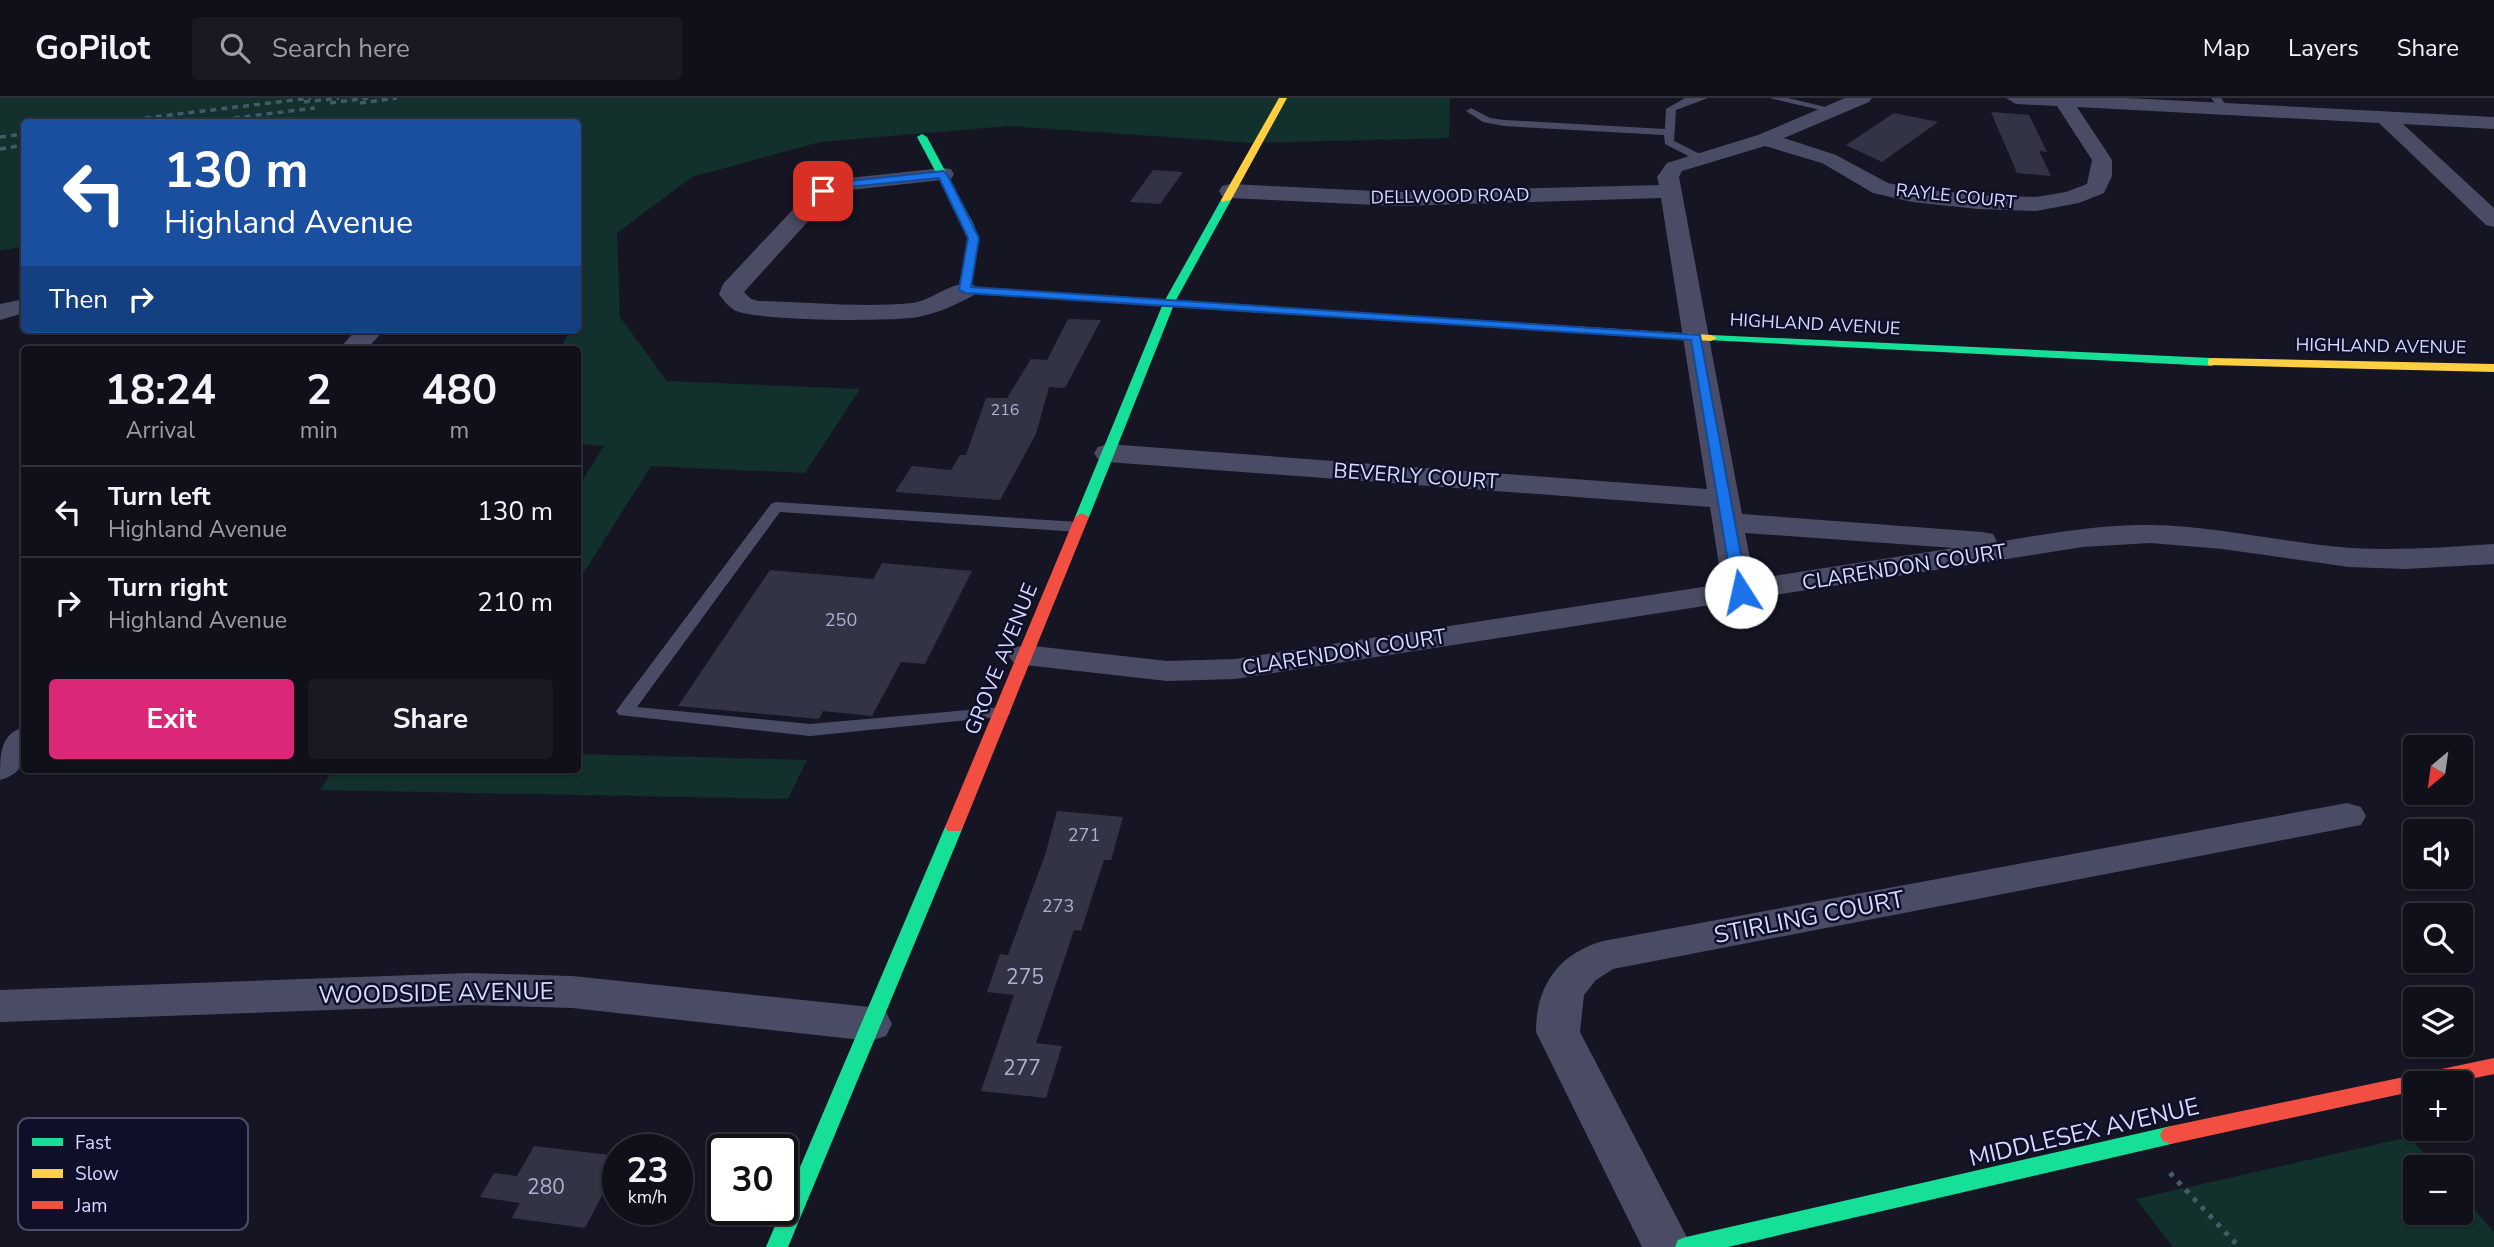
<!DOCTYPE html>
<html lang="en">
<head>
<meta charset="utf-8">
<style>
  :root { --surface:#10101b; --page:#191924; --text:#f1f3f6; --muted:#9c9da3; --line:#30303a; --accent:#db2777 }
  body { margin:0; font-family:"Nunito Sans",sans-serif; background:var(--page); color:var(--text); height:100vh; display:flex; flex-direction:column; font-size:26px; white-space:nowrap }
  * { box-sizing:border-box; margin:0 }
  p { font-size:23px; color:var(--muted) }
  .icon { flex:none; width:38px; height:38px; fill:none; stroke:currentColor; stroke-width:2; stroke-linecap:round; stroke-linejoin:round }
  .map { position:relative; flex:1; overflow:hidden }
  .drawer { position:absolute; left:21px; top:248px; width:560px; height:427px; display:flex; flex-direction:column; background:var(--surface); border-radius:7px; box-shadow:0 2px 5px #0004,0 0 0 2px var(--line) }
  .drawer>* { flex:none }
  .hud { position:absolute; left:21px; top:21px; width:560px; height:214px; border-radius:7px; box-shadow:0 2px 5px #0004,0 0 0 2px var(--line); background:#1a4fa0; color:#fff; overflow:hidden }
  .needle { width:46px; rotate:209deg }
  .fabs { position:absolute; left:2403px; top:637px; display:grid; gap:14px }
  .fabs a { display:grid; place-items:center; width:70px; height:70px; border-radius:7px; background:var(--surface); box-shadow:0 2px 5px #0004,0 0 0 2px var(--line); font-size:35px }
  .speed { position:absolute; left:602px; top:1036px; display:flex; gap:14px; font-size:35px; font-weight:700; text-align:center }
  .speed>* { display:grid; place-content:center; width:91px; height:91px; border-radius:50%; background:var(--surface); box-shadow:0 2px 5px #0004,0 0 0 2px var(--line); line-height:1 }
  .speed small { font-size:18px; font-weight:400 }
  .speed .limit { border:4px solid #111; border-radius:10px; background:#fff; color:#111 }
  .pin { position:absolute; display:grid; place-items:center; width:60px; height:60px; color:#fff; margin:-30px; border-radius:14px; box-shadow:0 4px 10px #0006 }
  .me { position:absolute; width:77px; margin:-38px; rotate:350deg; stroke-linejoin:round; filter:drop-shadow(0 0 5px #0008) }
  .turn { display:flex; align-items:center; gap:24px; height:147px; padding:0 28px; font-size:32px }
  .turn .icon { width:91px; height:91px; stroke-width:2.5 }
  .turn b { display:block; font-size:49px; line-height:60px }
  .then { display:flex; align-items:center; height:66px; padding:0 28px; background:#0003; gap:14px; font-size:26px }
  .eta { display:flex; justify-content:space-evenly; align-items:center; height:119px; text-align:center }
  .eta b { font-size:42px; font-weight:700; line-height:49px }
  .cta { display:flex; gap:14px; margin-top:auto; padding:14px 28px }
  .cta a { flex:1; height:80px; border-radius:7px; background:var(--accent); color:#fff; font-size:28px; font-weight:700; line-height:80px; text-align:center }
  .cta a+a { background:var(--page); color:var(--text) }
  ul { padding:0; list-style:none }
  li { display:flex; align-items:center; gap:21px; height:91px; padding:0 28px; border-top:2px solid var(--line) }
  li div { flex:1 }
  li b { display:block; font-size:26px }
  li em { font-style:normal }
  header { display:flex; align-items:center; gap:42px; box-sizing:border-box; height:98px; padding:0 35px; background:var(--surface); border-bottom:2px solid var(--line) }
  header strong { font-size:33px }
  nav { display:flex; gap:38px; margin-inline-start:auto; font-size:24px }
  .search { width:490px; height:63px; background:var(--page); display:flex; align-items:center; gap:18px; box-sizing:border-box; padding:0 24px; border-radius:7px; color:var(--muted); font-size:26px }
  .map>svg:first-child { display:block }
  .green { fill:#12302c }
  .building { fill:#333346 }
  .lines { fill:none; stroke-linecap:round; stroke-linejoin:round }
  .path { stroke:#485c68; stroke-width:5; stroke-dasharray:4.5 7; stroke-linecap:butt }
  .lane { fill:#4a4c65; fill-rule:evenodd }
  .street { fill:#4a4c65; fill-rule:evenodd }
  .fast { fill:#16e098; fill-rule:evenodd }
  .slow { fill:#ffcf43; fill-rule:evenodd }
  .jam { fill:#f24e42; fill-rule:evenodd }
  .rail { stroke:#405c6a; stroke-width:3.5; stroke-dasharray:6 5; stroke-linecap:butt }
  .route { fill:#1a73e8; stroke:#114b97; stroke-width:2 }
  .labels { text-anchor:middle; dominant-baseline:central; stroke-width:5; stroke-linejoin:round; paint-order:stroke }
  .far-number-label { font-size:16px; fill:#aeb0d1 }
  .far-street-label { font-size:18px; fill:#d7d9ff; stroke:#0f0f2a }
  .number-label { font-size:18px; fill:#aeb0d1 }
  .street-label { font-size:21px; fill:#d7d9ff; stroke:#0f0f2a }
  .near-number-label { font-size:21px; fill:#aeb0d1 }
  .near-street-label { font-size:24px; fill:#d7d9ff; stroke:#0f0f2a }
  .key { fill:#0f0f2a; stroke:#4b4c6a; stroke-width:2 }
  .key-label { font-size:19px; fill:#d7d9ff }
</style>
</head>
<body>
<header>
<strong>GoPilot</strong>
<div class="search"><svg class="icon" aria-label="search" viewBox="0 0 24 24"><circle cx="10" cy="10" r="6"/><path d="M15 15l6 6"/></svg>Search here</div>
<nav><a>Map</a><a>Layers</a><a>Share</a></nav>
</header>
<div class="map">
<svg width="2494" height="1149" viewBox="0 0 2494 1149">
  <rect width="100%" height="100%" fill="#151524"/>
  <path class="green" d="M1450,0l-1,40 -197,5 -243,-17 -189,16 -128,35 -75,56 3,84 47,64 193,8 -55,84 -154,-7 -73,116v-95l26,-41 -26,-2v-94h-18l10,-21h8v-15l5,-10 -5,-23v-159h-554v124l-24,5v-152l4,-1z
    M578,656l229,6 -19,39 -468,-9 13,-20h245z
    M2409,1039l27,30h-21v46h45l1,-18 33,37v15h-321l-37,-48z"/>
  <path class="building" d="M1991,14l38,3 18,37 -8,-1 12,25 -34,-3z
    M1894,15l44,9 -56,40 -36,-17z
    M1153,72l30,2 -23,32 -30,-2z
    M1068,221l33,1 -36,68 -16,-1 -13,47 -36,66 -105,-8 17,-26 39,4 9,-15h6l20,-57h21l24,-39 16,1z
    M882,465l90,8 -47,93 -24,-2 -29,54 -49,-5 -4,8 -141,-13 92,-136 103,9z
    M1057,713l66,6 -12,43h-7l-23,71 -7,-1 -38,113 26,3 -16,52 -65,-7 33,-96 -27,-3 13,-38 8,1 37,-100z
    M534,1048l84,10v9l-33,63 -73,-10 8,-15 -40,-6 14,-24 23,3z"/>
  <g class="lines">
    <path class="path" d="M2170,1075l69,74"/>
    <path class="lane" d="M1685,0h23l-32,12 -2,31 32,16v4h-8l-33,-17 -1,-9 -160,-9 -21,-4 -17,-11 5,-3 19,10 14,2 161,9 1,-20z
      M1769,0h19l50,12 -5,3z
      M2211,0h10l7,10 -2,2h-6z
      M776,404l302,20 8,5 -8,5 -298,-20 -143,195 173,17 192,-17 9,5 -3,4 -198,20 -191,-21 -3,-4 3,-4 152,-203z"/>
    <path class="street" d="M1845,0h27l-3,4 -85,36 52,17 52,28 24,5 66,7 58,2 30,-5 21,-8 5,-24 -35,-54 -41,-2 -10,-6h121l367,19v12l-91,-5 91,84v19l-8,-2 -107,-102 -302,-16 35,53v16l-8,17 -25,10 -43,8 -58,-2 -66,-7 -39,-9 -51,-30 -57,-17 -83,25 -3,6 63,337 240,18 11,2 4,8c51,-8 102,-18 153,-17 68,1 134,18 201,23 48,3 95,-1 143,-4v20l-89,5 -56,-2 -127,-18 -72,-6 -67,4 -848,132 -68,2 -142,-16 -12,-3 -5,-7 5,-7 12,-3 142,16 68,-2 487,-75 -12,-77 -602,-45 -10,-3 -4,-6 4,-6 10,-3 599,45 -46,-291 -264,8 -167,-8 -8,-2 -3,-5 3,-5 8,-2 167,8 262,-7 -2,-8 10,-14 91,-28zM1745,435l209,15 -200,31z
      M943,70l8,1 3,5 -3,5 -101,11 -19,6 -87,96 7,7 8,2c51,1 102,7 153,2 22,-3 40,-24 62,-18l3,5 -3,5c-18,10 -36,18 -56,22 -27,5 -165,4 -184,-7 -6,-4 -12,-11 -15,-16l4,-10 92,-98 34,-8z
      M24,201v14l-24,7v-16z
      M357,231h28l-19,21h-28z
      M24,629c2,25 5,45 -24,53 0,-26 0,-46 24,-53z
      M2347,705l14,4 5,9 -5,9 -748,144 -17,11 -12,15 -4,37 112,215h-50l-106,-215c0,-46 22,-78 67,-91z
      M470,875l102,3 298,31 16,5 6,12 -6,12 -16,5 -298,-33 -102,-3 -470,17v-32z"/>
    <path class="fast" d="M922,36l5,3 47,88 4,13 -7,49 194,13 56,-100 5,-3 5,3 -55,100 206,14 6,3 -6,3 -209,-13 -84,210 -2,3h-10l-2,-3 87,-211 -201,-14 7,-54 -4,-13 -47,-88z
      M1711,237l501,23 6,4 -6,4 -505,-26v-4z
      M954,723l6,2 3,4 -175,420h-22l179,-420 3,-4z
      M2171,1028l8,3 3,6 -3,6 -8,3 -443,103h-53l3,-7 8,-3z"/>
    <path class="slow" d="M1279,0h8l-56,102 -9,2 -1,-2z
      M1382,216l329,21 6,3 -6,3 -333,-22 -2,-2z
      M2212,260l282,6v8l-286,-7v-6z"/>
    <path class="jam" d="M1082,415l7,4 -126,310 -3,4h-12l-3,-4 130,-310z
      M2494,960v16l-43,9h-36v8l-244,53 -8,-3 -3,-6 3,-6 8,-3z"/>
    <path class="rail" d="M304,4l35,-4
      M330,5l38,-5
      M360,5l37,-5
      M112,24l199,-24
      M201,24l114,-14
      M0,39l24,-3
      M0,51l24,-4"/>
  </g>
  <path class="route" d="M943,73l4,3 32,64 -8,49 729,48 48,257 -7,5 -8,-5 -42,-252 -726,-47 -6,-3 9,-52 -29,-60 -90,9 -26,7 -5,-3 31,-10z"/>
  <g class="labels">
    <g class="far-number-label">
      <text x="1005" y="312">216</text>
    </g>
    <g class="far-street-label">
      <text transform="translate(1450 98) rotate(-1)">DELLWOOD ROAD</text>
      <text transform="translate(1956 98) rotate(6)">RAYLE COURT</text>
      <text transform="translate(1815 226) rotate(3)">HIGHLAND AVENUE</text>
      <text transform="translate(2381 248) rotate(1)">HIGHLAND AVENUE</text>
    </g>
    <g class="number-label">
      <text x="841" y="522">250</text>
      <text x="1084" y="737">271</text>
      <text x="1058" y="808">273</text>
    </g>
    <g class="street-label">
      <text transform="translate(1416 378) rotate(4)">BEVERLY COURT</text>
      <text transform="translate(1904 469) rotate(-9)">CLARENDON COURT</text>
      <text transform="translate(1344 554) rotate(-9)">CLARENDON COURT</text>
      <text transform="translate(1001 561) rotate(-68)">GROVE AVENUE</text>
    </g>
    <g class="near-number-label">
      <text x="1025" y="879">275</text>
      <text x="1022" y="970">277</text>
      <text x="546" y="1089">280</text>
    </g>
    <g class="near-street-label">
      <text transform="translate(1809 819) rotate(-11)">STIRLING COURT</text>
      <text transform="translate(436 895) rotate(-1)">WOODSIDE AVENUE</text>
      <text transform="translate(2084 1034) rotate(-13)">MIDDLESEX AVENUE</text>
    </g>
  </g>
  <rect x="18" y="1020" width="230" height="112" rx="10" class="key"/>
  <rect x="32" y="1040" width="31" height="8" fill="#16e098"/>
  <rect x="32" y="1071" width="31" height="9" fill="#ffcf43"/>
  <rect x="32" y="1103" width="31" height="8" fill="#f24e42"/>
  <g class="key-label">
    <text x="75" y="1051">Fast</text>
    <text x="75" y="1082">Slow</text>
    <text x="75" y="1114">Jam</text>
  </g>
</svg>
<div class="fabs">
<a><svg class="needle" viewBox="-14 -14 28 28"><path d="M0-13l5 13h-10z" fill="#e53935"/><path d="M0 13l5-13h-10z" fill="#9c9da3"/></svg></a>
<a><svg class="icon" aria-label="sound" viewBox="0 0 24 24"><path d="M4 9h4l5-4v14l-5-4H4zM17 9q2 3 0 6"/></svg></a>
<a><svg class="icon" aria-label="search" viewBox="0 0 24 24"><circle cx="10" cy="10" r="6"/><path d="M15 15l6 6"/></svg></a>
<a><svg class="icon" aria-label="layers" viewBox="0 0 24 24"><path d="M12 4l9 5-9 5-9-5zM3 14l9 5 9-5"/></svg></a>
<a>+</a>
<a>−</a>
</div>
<div class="speed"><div>23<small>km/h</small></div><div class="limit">30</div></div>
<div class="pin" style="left:823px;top:93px;background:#d93025"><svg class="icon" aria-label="arrive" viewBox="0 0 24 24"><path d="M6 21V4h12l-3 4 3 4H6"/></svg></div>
<svg class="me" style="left:1741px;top:494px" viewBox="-20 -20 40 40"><circle r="19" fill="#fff"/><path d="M0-13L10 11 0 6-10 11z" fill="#1a73e8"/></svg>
<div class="hud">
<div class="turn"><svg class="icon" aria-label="left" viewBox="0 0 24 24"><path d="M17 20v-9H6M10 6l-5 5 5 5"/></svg><div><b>130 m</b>Highland Avenue</div></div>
<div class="then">Then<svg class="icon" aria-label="right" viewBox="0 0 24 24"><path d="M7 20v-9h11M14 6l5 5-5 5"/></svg></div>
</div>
<section class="drawer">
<div class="eta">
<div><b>18:24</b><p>Arrival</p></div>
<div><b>2</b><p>min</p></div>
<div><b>480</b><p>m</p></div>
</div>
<ul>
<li><svg class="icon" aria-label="left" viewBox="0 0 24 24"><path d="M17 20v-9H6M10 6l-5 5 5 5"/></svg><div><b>Turn left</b><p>Highland Avenue</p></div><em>130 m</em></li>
<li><svg class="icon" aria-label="right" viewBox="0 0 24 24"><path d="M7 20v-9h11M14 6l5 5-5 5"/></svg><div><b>Turn right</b><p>Highland Avenue</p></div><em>210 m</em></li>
</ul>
<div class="cta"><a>Exit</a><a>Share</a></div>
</section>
</div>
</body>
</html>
